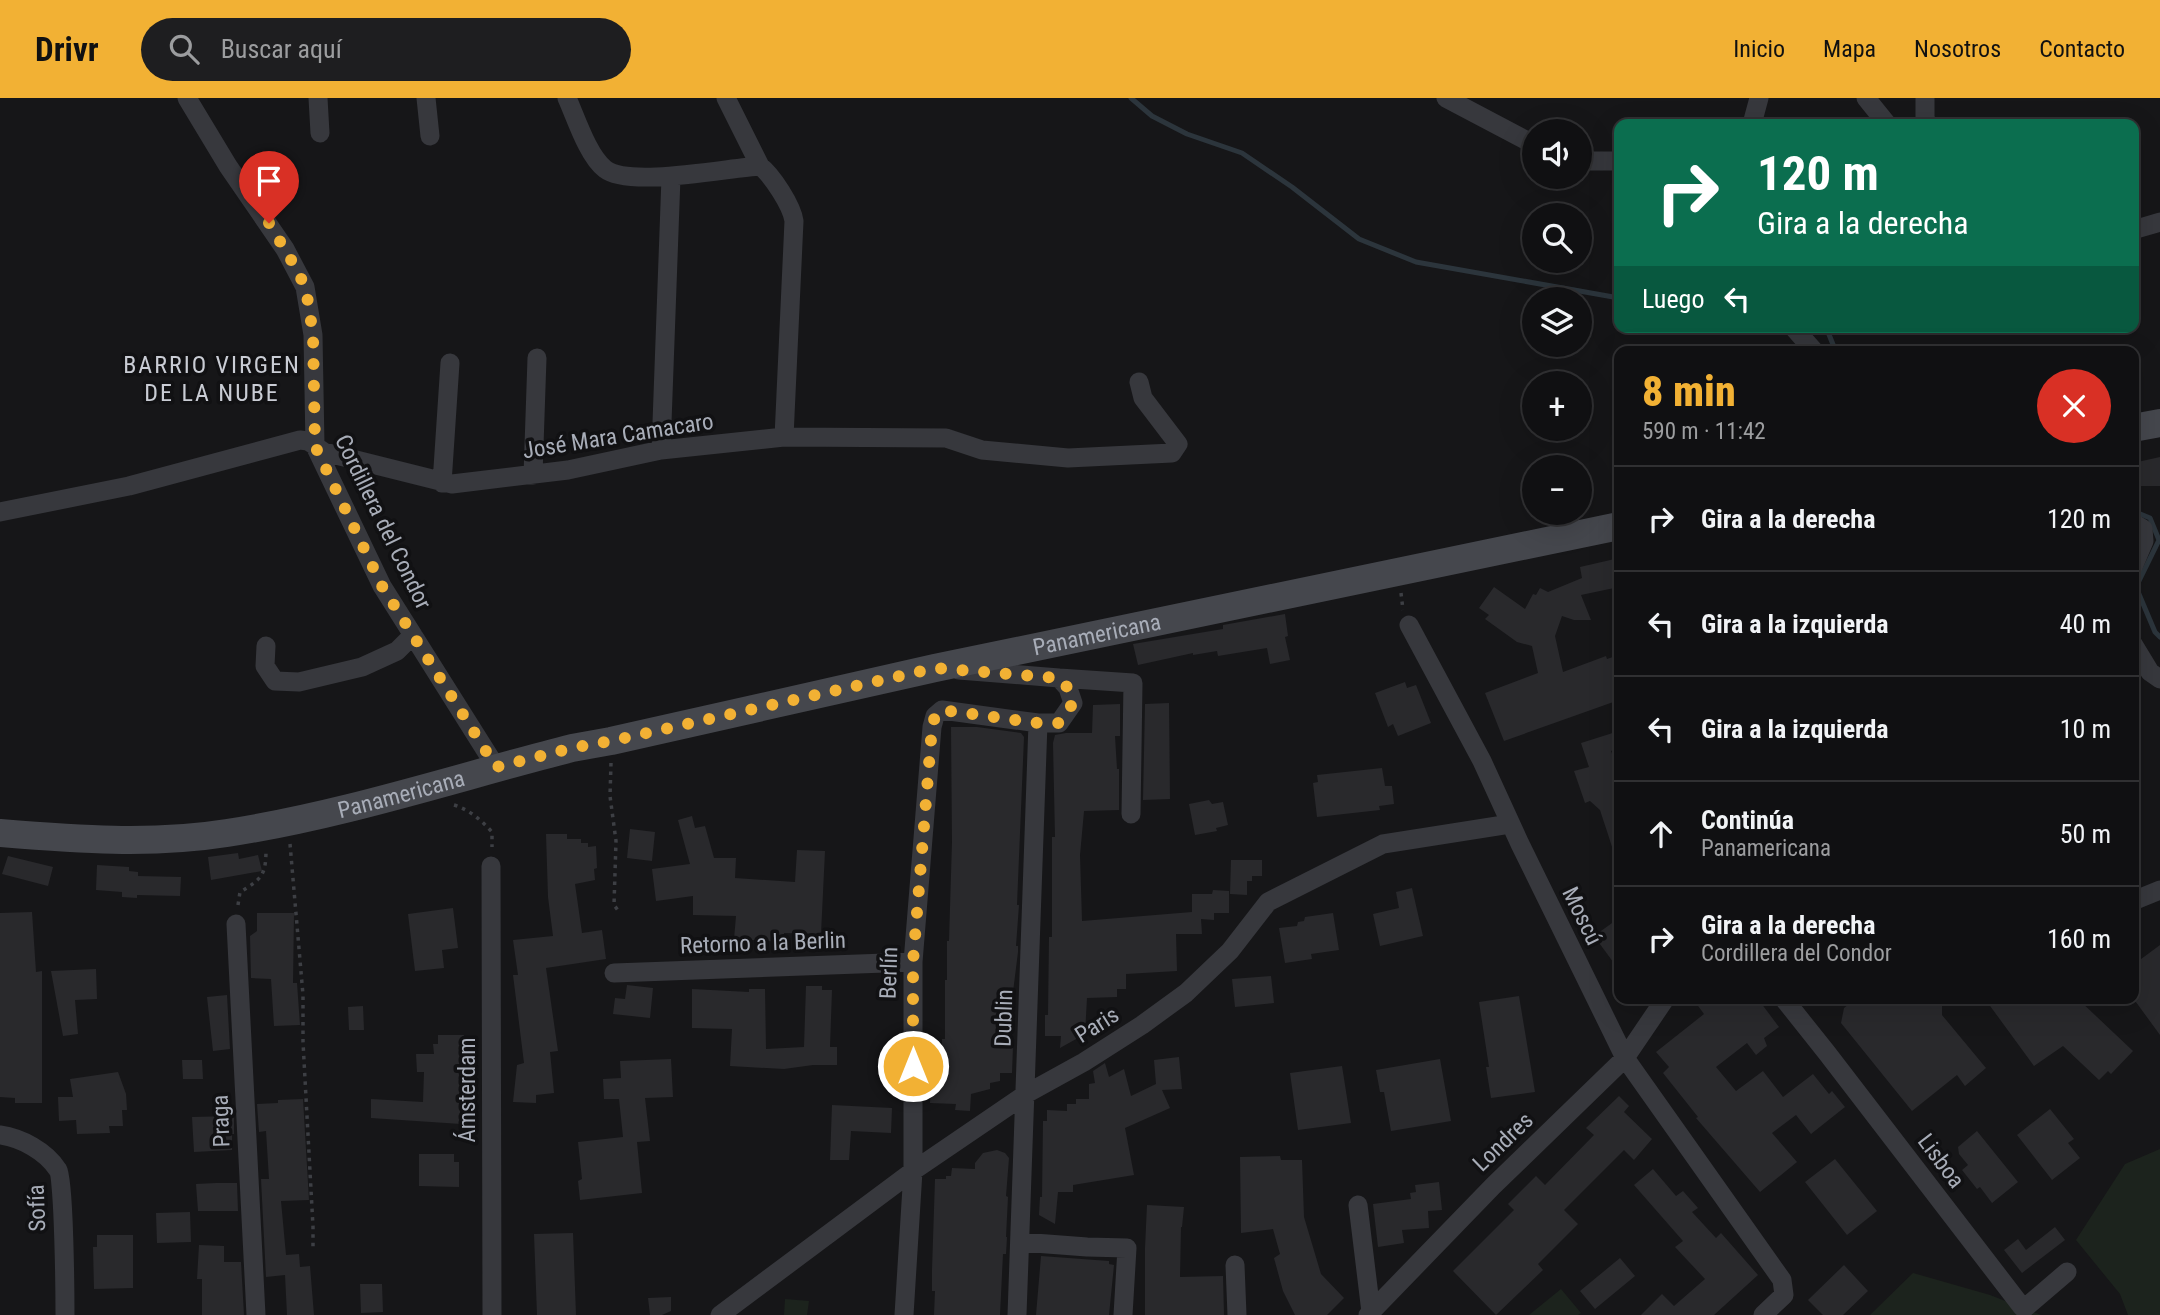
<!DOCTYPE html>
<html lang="es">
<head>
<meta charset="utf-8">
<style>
  :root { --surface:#101012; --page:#1e1e20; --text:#f1f3f6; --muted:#9c9d9f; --line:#303032; --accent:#f2b134 }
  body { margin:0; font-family:"Roboto Condensed",sans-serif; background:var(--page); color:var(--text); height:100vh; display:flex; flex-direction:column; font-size:26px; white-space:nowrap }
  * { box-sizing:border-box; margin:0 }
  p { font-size:23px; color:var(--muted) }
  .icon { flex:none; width:38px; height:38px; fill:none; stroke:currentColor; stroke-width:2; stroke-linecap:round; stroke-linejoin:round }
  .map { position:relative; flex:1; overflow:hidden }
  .details { position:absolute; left:1614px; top:248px; width:525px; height:658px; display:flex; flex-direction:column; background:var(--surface); border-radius:14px; box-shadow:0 7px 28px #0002,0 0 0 2px var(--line) }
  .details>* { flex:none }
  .top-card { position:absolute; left:1614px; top:21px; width:525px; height:214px; border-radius:14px; box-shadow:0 7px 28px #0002,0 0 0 2px var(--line); background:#0b6e4f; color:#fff; overflow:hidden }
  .fabs { position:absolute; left:1522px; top:21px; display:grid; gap:14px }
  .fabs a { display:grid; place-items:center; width:70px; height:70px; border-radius:50%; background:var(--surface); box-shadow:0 7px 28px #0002,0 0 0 2px var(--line); font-size:35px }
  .pin { position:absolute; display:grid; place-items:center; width:60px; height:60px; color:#fff; margin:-72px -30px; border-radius:50% 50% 50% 0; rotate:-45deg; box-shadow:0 0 7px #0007 }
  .pin .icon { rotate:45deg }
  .me { position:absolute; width:77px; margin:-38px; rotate:0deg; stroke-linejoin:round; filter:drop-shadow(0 0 5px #0008) }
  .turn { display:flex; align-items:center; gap:24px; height:147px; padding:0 28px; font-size:32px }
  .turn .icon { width:91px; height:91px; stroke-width:2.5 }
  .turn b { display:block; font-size:49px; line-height:60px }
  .then { display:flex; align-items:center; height:66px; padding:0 28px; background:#0003; gap:14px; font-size:26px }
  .round { display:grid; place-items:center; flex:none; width:74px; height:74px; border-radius:37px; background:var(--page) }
  .summary { display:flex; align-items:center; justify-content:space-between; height:119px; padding:0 28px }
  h1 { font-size:42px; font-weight:800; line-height:52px; color:var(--accent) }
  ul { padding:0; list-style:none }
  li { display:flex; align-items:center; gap:21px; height:105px; padding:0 28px; border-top:2px solid var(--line) }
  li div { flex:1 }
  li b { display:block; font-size:26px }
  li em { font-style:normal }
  header { display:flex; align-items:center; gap:42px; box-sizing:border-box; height:98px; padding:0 35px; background:var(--accent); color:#111 }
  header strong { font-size:33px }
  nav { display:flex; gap:38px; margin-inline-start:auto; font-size:24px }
  .search { width:490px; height:63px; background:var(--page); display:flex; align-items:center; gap:18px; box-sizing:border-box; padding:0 24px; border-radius:38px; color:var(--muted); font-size:26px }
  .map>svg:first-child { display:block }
  .green { fill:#1c231d }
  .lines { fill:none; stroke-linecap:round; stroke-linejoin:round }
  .stream { stroke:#2c353c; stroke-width:5 }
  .building { fill:#29292c }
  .path { stroke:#3d3f44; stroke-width:3.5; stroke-dasharray:3.5 5; stroke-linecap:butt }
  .street { stroke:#37383d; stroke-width:19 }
  .secondary { stroke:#45474d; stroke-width:28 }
  .route { stroke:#f2b134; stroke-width:12; stroke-dasharray:0 21.6 }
  .labels { text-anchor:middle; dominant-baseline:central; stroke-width:7; stroke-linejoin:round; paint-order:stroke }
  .street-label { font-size:23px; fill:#a8adb8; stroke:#111113 }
  .neighbourhood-label { font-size:24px; letter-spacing:2px; fill:#c9ccd4; stroke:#111113 }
</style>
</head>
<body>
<header>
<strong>Drivr</strong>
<div class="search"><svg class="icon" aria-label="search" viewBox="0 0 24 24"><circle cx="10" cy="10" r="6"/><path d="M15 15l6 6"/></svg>Buscar aquí</div>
<nav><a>Inicio</a><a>Mapa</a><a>Nosotros</a><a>Contacto</a></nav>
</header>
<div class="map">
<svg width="2160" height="1217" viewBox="0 0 2160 1217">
  <rect width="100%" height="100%" fill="#161618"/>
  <path class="green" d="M2160,1051v166h-32l-8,-21 -44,-54 49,-76z
    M1913,1175l77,22 51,20h-171z
    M1561,1191l20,24 -3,2h-49z
    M785,1201l24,2 -2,14h-23z"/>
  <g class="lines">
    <path class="stream" d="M1131,0l21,18 35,18 55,19 50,34 67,52 57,23 203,36
      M1826,229l10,25
      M2133,413l17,7 9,22 -23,47 19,45 5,5"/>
  </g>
  <path class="building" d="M2160,359v29h-23l-4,-9v-14z
    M1619,460v29l-38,8 10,25h-17l-12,-4 -7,20 8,36 43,-16 1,3 12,-4v45l-115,41 -19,-48 53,-20 -6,-27 -15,-4 -32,-23 4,-4 -10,-7 15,-21 31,22 8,-15 3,1 4,-7 8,4 34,-14 -2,-11z
    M1285,516l3,22 -3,1 5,23 -20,4 -3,-16 -49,8 -1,-5 -24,4v-2l-55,12 -5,-21 90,-15v-4z
    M1405,584l2,6 9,-3 15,38 -33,13 -5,-12 -5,3 -13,-34z
    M1169,605l1,96 -27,1 2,-96z
    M1120,606v32h-5l2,33h2v41l-35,1 -4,44 2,66 110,-9v-18h20l1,-4 16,1v22h-15v7l-13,-1 1,15h-26l1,37 -51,3v15h-9v8l-30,1 -2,36 -25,14 1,-12h-16v-21h3l1,-78h3v-100h3l-2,-94 2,-8 11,-2h26l1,-28z
    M951,629h26l44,6 3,4 -7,168h2l-3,41h2v6l-9,72h2l-1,22h3l-1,27h-12v8l-10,2v6l-19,5 -1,17 -15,-1 1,-6 -26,-1 1,-22h11v-42h3v-59h2v-39h2l3,-99z
    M1619,633v17l-8,3 8,22v85l-3,1 -16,-49 -10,-9 -5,2 -11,-32 15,-4 -8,-24z
    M1382,670l3,18h7l2,18 -15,2 1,4 -63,7 -4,-34 5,-1 -1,-7z
    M1209,702l3,4 11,-2 5,23 -12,3 1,3 -22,4 -6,-31z
    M692,718l3,12 10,-2 9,32h22l-1,20 60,4 2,-32 28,1 -4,83 -37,-1v9l-50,-3 2,-23 -43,-1v-19l-37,5 -4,-32 38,-5 -12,-44z
    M630,731l25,3 -3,29 -25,-3z
    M546,736h21v5h14v4h7v4l8,-1 1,22 -3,1 1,11 -20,4 7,49 20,-3 4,29 -60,9 12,83 -8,1 4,41 -18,2v8l-23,-1 4,-37 7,-2 -11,-88h5l-5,-35 40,-4 -5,-39z
    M238,755l1,6 19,-4 4,16 -51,9 -3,-23z
    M8,758l45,11 -5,19 -46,-12z
    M1231,762h31v16h-10v5h-5v14l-17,-1z
    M97,767l32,2v4l9,1v4l43,1 -1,19 -43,-1v3l-15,-1v-5l-26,-2z
    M1412,790l11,48 -43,10 -7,-32 26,-6 -3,-16z
    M453,810l5,40 -16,2 2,18 -29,3 -7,-57z
    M32,814l4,60 6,-1v132h-27v-5l-15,-1v-184z
    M257,815h37l-1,70h4l3,42 -26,1 -3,-47 -20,-1 -1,-42 7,-5z
    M1333,815l6,37 -28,4 1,5 -27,4 -6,-35 18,-2 1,-4 6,-1 1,-4z
    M1619,820v52l-25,-34z
    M2160,847v90l-27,-37v-33z
    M96,871l1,30 -22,1 3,34 -15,2 -12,-65z
    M1271,878l3,27 -39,4 -3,-28z
    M627,887l26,3 -3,30 -37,-4 2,-16 10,1z
    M806,888h16v4h10l-2,57h7v18h-24l-29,4 -54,-3 2,-37 -40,-1v-39l57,3v-3h16l1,60 38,-2z
    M227,897l3,54 -17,2 -6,-54z
    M1519,898l16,96 -44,6 -5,-31h3l-10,-65z
    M1693,901h65l21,28 -15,11 3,8 -11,9 -9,-12 -31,24 20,24 27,-20 20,26 30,-23 16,20 3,-3 13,16 -34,27 -15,-19 -24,18 25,29 -37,30 -64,-74 2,-1 -35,-44 6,-6 -13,-15 48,-38z
    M1855,901h87v16l44,53 -21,18 -8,-11 -45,36 -71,-88 3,-15z
    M1985,901h93l55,52 -22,23 -3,-3 -9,9 -36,-34 -29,20z
    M363,908l1,24h-15l-1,-23z
    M438,937h26l-3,89 -90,-6v-19l52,3 1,-30h-7l-1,-18h18l-1,-10h5z
    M1179,959l3,32 -20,1 8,18 -45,20 9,47 -61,10v7h-15l-3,32 -16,-9 1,-18h2l1,-76h4v-11l20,1v-7h9v-5h13v-15l6,-1 -2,-12 12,-8 4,14 15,-8 7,27 25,-12 -2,-24z
    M671,961l2,38 -28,1 5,43 -13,1 5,51 -62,7 -2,-19 4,-2 -4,-37 45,-5 -4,-38h-15l-1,-20 18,-1 -1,-17z
    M1440,961l11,62 -60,10 -7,-39h-4l-4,-22z
    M182,962h20l1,19h-20z
    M1342,968l9,57 -53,7 -8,-57z
    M118,974l8,22 1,16h-5l1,16h-14l1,7 -33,1 -1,-14 -17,1 -1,-24h15l-3,-18z
    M1619,998l10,10 -5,6 28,27 -18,21 -10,-10 -60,60 14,14 -40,40 5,6 -47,45 -43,-44 61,-61 -6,-6 28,-28 9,9 49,-50 -8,-7z
    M303,1001l6,101 -28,1 5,54 13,-1 1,13 10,-1 4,49h-27l-2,-40 -19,2 -5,-98h8l-3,-48 -7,1 -2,-28 21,-1v-3z
    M832,1007l60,3 -1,25 -40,-2 -2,29h-19z
    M2050,1011l24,30 -6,4 12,15 -28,22 -35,-45z
    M234,1018v18h-2v16l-38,2 -2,-35z
    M1977,1033l41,51 -26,21 -12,-16 -3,2 -15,-19 6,-5 -9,-11 -1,-7z
    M997,1052l8,3 4,5 -3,38 2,1 -2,40h1l-1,17h-3l-3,61h-66l1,-24h-3v-21l3,-91h11v-3h5l1,-8 23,1v-6l8,-10z
    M419,1056h35v8h5v25l-40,-1z
    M1280,1058l1,4h21l2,57 17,57 23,24 -17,17h-32l-12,-24 -9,-33 6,-4 -7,-25 -32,4 -1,-76z
    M1835,1061l42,52 -30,24 -42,-53z
    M1653,1071l23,27 7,-5 15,17 -6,4 24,26 5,-5 37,42 -44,40h-73l21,-21 12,12 31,-27 -30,-32 8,-6 -49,-56z
    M1439,1084l3,28 -14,1 1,17 -27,2 2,13 -26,4 -5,-43 38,-5 -1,-6 6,-1 -1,-7z
    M216,1085h21l1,28h-40l-2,-27z
    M1147,1107l37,2 -2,20h-1l-1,50 43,-1 1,39h-79v-67z
    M190,1114l1,30 -34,1 -1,-30z
    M2055,1129l10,13 -43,33 -18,-23 14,-11 8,11z
    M573,1135l3,82h-39l-3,-81z
    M97,1137h36v53l-39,1 -1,-42h4z
    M199,1147l25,1v16h17l3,53h-42v-36h-5z
    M1041,1158l68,5v3l5,1 -5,50h-73z
    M1620,1160l15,18 -40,33 -15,-18z
    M1844,1167l24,26 -25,24h-20l-15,-15z
    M360,1186h22l1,28 -22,1z
    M671,1199v14l-9,4h-12l-2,-17z"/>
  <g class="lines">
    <path class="path" d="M1401,495l2,17
      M611,665l-1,33 6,45 -2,64 6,8
      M454,707c16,5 27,15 38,27v15
      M290,746l13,151v47l10,185v24
      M238,807l2,-13c22,-13 26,-17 26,-43"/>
    <path class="street" d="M187,0l41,68 57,83 20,38 8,48 2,111 67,140 114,181
      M318,0l2,35
      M426,0l4,38
      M567,0c9,20 21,58 38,71 24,19 122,-1 155,-3 12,9 32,40 34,55l-10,216
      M726,0l34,68
      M1446,0l89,47
      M1866,0l21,26
      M1925,0v19l2,7
      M1752,26l7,-26
      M1580,63h39
      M2133,132l27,-8
      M1793,229l22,25
      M661,352l10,-273
      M533,377l4,-117
      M442,385l8,-120
      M0,414l129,-26 171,-46 8,1 16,11 128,32 116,-14 93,-20 123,-13 162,1 36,12 86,8 104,-5 6,-9 -35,-46 -4,-16
      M2133,425l10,6 1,12 -11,26
      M1409,527l73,136 38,83 105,214 157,222 2,15 -21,20
      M2133,546l17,28 10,7
      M266,548l-1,20 10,15 24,1 63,-15 35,-16 16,-16
      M1059,580l74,5 -2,131
      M491,768l1,449
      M2133,803l27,-11
      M236,826l20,391
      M614,875l299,-11
      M1784,901l43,54 195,254h4l41,-35
      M0,1037c21,3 46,16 58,35 6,9 7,125 7,145
      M1358,1107l13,107
      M1021,1144l66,5 40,1 -4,67
      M1235,1167l2,50
      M720,1217l193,-144 113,-77 58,-32 58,-37 44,-32 44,-42 38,-49 115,-58 127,-20
      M904,1217l9,-144v-209l19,-235 3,-11 7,-6 96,13h21l14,-20 -5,-15 -9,-10 -100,-8
      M1017,1217l21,-592
      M1368,1217l125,-129 132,-128 40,-59"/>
    <g class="secondary">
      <path d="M2133,330l27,-5"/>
      <path id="s1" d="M0,735c75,6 152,12 227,0 117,-18 231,-56 345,-85l39,-7 324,-73 684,-142"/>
    </g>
  </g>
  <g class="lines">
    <path class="route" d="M269,125l31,52 8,26 5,34 2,111 67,140 114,181 76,-19 39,-7 324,-73 124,10 9,10 5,15 -14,20h-21l-96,-13 -7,6 -3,11 -19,235v104"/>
  </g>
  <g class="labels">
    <g class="street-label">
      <text transform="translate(618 338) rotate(-9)">José Mara Camacaro</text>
      <text transform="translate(383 424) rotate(64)">Cordillera del Condor</text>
      <text stroke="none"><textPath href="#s1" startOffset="1120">Panamericana</textPath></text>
      <text stroke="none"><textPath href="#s1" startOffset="406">Panamericana</textPath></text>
      <text transform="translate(1582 818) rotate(64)">Moscú</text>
      <text transform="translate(763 845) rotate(-2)">Retorno a la Berlin</text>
      <text transform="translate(889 875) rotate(-88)">Berlín</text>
      <text transform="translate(1004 920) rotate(-88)">Dublin</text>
      <text transform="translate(1097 927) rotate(-32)">Paris</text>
      <text transform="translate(467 992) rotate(-90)">Ámsterdam</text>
      <text transform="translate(221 1023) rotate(-92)">Praga</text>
      <text transform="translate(1503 1044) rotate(-44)">Londres</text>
      <text transform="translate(1941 1063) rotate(53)">Lisboa</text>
      <text transform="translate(37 1110) rotate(-92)">Sofía</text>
    </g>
    <g class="neighbourhood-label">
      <text x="212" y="267">BARRIO VIRGEN<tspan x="212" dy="28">DE LA NUBE</tspan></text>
    </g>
  </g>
</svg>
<div class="fabs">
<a><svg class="icon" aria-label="sound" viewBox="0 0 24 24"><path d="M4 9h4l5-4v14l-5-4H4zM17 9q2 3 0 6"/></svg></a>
<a><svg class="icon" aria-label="search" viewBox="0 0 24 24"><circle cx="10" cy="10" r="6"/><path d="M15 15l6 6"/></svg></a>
<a><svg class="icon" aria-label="layers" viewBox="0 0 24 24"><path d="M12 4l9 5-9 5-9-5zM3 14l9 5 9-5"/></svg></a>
<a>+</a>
<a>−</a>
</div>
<div class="pin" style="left:269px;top:125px;background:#d93025"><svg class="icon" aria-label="arrive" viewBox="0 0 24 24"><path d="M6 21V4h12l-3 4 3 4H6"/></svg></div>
<svg class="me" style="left:913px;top:968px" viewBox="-20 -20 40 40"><circle r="17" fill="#f2b134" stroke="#fff" stroke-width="3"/><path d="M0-11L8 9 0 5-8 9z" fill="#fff"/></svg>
<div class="top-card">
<div class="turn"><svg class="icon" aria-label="right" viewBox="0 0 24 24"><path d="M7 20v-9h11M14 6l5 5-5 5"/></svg><div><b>120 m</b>Gira a la derecha</div></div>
<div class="then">Luego<svg class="icon" aria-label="left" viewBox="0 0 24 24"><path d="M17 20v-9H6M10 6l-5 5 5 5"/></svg></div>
</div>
<section class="details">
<div class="summary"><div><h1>8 min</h1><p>590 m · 11:42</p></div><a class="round" style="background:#d93025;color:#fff"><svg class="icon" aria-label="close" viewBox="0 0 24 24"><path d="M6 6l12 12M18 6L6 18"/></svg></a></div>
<ul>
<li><svg class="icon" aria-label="right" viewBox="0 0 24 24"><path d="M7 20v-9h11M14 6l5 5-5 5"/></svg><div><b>Gira a la derecha</b></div><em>120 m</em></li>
<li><svg class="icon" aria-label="left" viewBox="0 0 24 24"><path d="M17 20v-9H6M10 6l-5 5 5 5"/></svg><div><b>Gira a la izquierda</b></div><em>40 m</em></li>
<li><svg class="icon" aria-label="left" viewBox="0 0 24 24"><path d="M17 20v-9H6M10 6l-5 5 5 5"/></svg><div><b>Gira a la izquierda</b></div><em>10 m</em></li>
<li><svg class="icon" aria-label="ahead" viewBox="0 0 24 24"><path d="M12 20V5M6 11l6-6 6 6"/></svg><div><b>Continúa</b><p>Panamericana</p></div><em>50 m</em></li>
<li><svg class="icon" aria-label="right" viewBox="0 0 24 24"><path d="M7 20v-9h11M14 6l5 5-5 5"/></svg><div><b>Gira a la derecha</b><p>Cordillera del Condor</p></div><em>160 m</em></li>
</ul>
</section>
</div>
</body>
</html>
